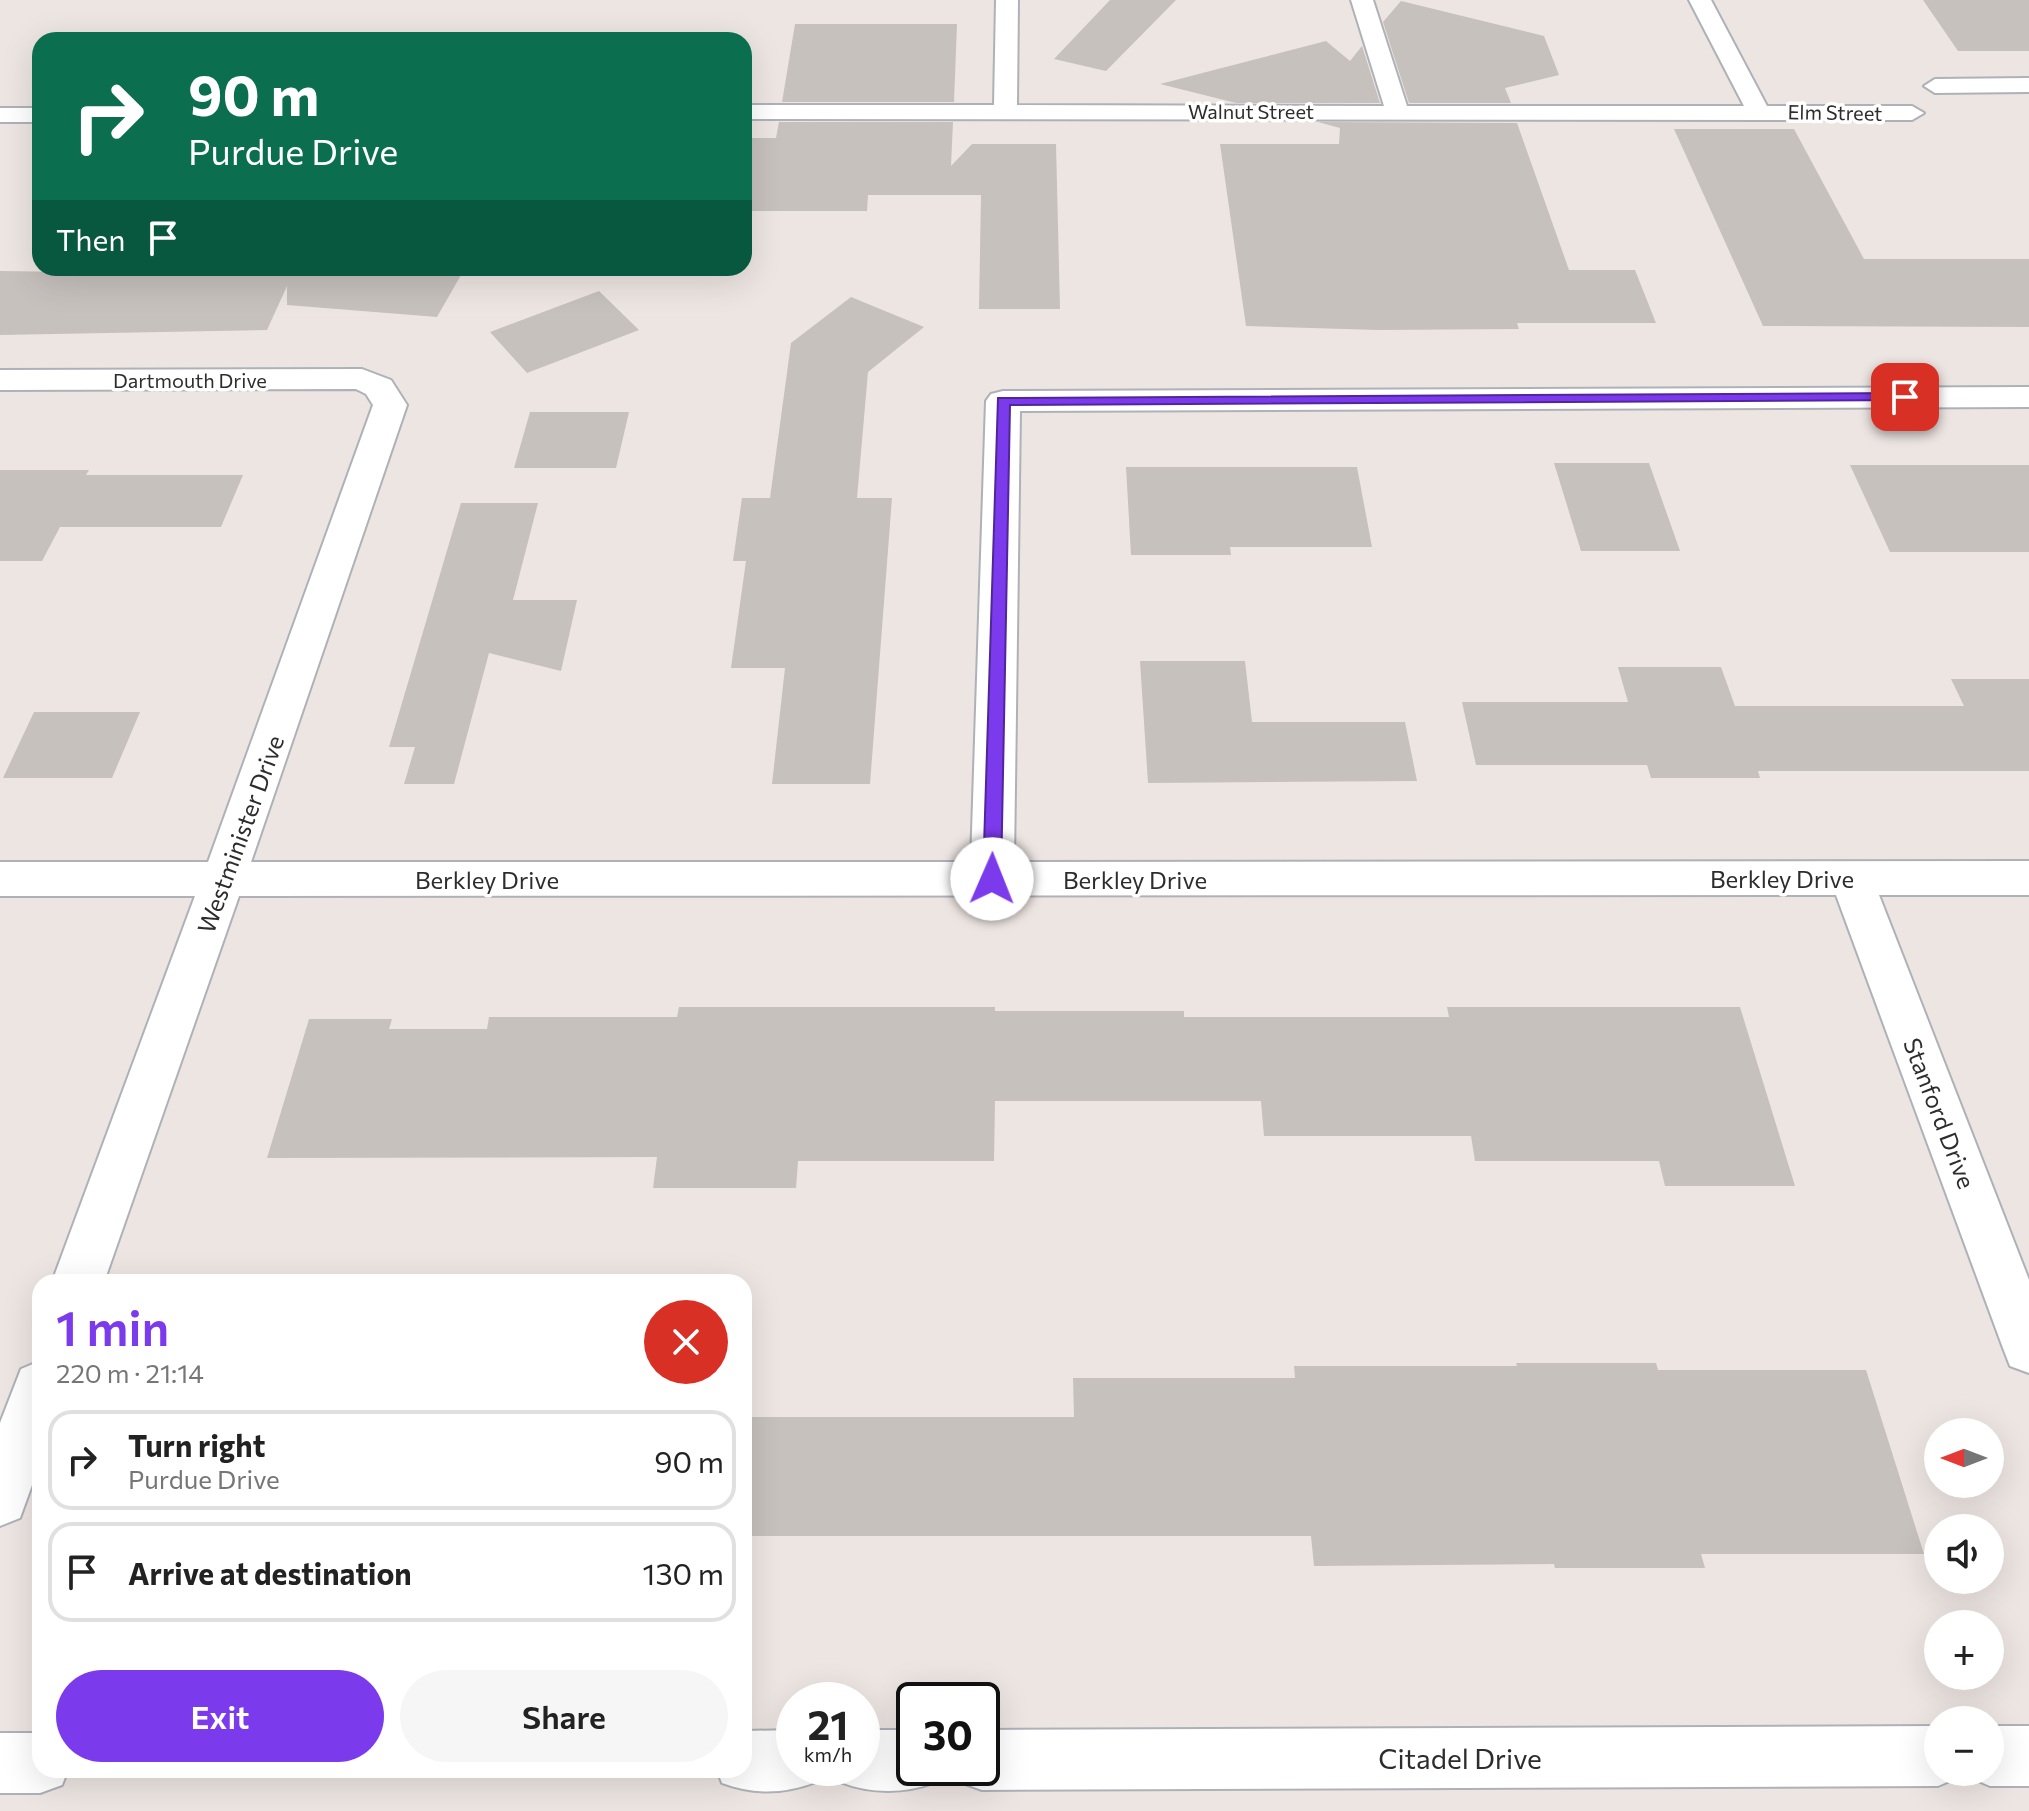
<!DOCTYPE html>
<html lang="en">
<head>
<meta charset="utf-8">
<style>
  :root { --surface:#fff; --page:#f6f6f6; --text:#222; --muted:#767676; --line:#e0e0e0; --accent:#7c3aed }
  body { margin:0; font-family:Commissioner,sans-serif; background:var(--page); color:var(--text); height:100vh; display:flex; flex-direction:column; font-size:30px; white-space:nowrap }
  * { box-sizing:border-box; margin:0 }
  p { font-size:26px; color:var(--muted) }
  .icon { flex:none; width:44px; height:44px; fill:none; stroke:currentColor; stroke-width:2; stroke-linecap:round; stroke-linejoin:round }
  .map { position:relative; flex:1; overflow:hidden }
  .panel { position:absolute; left:32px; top:1274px; width:720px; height:504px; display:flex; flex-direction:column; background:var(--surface); border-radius:24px; box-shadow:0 8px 32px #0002 }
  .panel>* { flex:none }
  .guide { position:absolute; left:32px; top:32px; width:720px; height:244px; border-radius:24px; box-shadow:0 8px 32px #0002; background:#0b6e4f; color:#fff; overflow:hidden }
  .needle { width:52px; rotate:270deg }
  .buttons { position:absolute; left:1924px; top:1418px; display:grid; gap:16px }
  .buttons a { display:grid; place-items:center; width:80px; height:80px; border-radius:50%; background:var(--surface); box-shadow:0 8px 32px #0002; font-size:40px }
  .speed { position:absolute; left:776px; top:1682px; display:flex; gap:16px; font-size:40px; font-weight:700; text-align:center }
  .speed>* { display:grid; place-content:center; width:104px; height:104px; border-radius:50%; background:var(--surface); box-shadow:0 8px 32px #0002; line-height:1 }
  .speed small { font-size:20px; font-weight:400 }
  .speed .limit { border:4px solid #111; border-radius:12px; background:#fff; color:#111 }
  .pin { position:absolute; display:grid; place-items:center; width:68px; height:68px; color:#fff; margin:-34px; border-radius:16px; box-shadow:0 4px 12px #0006 }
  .me { position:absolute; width:88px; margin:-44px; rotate:1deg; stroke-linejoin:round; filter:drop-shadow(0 0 6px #0008) }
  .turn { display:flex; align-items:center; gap:28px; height:168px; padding:0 24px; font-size:36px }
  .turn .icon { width:104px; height:104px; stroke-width:2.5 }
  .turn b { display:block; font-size:56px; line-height:68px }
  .then { display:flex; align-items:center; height:76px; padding:0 24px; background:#0003; gap:16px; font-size:30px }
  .round { display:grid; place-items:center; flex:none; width:84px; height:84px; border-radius:42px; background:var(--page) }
  .head { display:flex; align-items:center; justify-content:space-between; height:136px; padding:0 24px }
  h1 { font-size:48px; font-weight:600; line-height:60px; color:var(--accent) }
  .cta { display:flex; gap:16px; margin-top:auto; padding:16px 24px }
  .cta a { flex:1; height:92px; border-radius:48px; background:var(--accent); color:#fff; font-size:32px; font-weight:600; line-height:92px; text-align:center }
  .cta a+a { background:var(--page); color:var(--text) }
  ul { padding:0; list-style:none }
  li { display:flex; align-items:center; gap:24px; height:100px; margin:0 16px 12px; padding:0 8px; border:4px solid var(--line); border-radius:24px }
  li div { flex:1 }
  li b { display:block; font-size:30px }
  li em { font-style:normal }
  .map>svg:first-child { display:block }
  .building { fill:#c6c1bd }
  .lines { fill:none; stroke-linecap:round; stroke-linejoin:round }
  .service-casing { stroke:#aeb2b8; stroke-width:4 }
  .minor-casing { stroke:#aeb2b8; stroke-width:4 }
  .service { fill:#fff; fill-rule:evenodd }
  .minor { fill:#fff; fill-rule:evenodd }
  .route { fill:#7c3aed; stroke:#51269a; stroke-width:2 }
  .labels { text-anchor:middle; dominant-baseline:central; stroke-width:7; stroke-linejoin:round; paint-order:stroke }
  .far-street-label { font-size:20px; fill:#2d2d2d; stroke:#fff }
  .street-label { font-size:24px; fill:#2d2d2d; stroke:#fff }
  .near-street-label { font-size:28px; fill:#2d2d2d; stroke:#fff }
</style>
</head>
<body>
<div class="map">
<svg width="2029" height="1811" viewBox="0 0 2029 1811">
  <rect width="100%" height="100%" fill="#ede5e2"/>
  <path class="building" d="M1110,0h66l-70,71 -52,-12z
    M1923,0h106v51h-71z
    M1401,1l143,35 15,39 -54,13 6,15h-102l-26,-81z
    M795,24h162l-3,78h-172z
    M1326,41l24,20 12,-15 18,57h-144l-76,-19z
    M779,122h174l-2,44 21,-22h84l4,165h-81l2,-114h-113l-1,16h-123v-39l6,-34h26z
    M1318,122l199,1 52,147h66l21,53h-139l2,6 -141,1 -132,-4 -26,-182h119l1,-16z
    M1674,129h120l70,130h165v68l-266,-1z
    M288,268h177l-28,49 -150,-12v-19l-20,44 -267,5v-64l288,4z
    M599,291l40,39 -112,43 -37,-41z
    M851,297l73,30 -56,45 -11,126h35l-22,286h-98l13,-116h-54l15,-107h-13l9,-63h28l21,-155z
    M530,412h99l-13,56h-102z
    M1554,463h95l31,88h-99z
    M1850,465h179v87h-139z
    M1126,467h231l15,80h-142l1,8h-100z
    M0,470h89l-3,5h157l-22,52h-161l-18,34h-42z
    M461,503h77l-25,97h64l-16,71 -72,-18 -35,131h-50l11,-37h-26z
    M1140,661h105l7,61h153l12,59 -269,2z
    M1618,667h103l14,39h229l-13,-27h78v92h-271l2,7h-109l-4,-13h-171l-14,-63h166z
    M34,712h106l-28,66h-109z
    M679,1007h316v4h189v6h265l-2,-10h293l55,179h-130l-6,-25h-184l-4,-25h-207l-3,-35h-266l-1,60h-196l-2,27h-143l4,-31 -390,1 42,-139h83l-3,10h98l2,-12h188z
    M1516,1363h140l2,7h208l58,184h-223l4,14h-150l-1,-4 -240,2 -3,-30h-567v-119h330l-1,-39h222l-1,-12h223z"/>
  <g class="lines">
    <defs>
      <path id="service" d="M996,0h22l-1,105 367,1 -33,-106h22l34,106h337l-55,-106h22l56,106h145l12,7 -12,7 -1168,-1v-14h250z
        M2029,78v14l-94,1 -11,-7 11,-7z
        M0,108h40v14h-40z"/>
      <path id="minor" d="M362,369l29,11 16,25 -156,457h720l15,-461 5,-7 12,-3 1026,-4v20l-1009,4 -6,451 1015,-1v34h-150l150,385v93l-19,-7 -7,-18 -167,-453 -1597,1 -135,386h-52l143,-386h-195v-34h208l165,-457 -7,-11 -10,-5 -356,1v-20z
        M40,1361v102l-20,55 -20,8v-103l21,-54z
        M1938,1726v46h24l-3,5 -21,9 -956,4 -22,-8 -5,-14h27v-38z
        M1990,1726h39v60h-39l-21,-9 -3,-5h24z
        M794,1730v38h27l-5,14c-31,12 -63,13 -94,1l-5,-13h27v-39z
        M862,1730h52v38h27l-5,14c-31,12 -65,12 -96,0l-5,-14h27z
        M0,1733h40v37h28l-6,15 -22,8h-40z"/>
    </defs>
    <use href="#service" class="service-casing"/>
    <use href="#minor" class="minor-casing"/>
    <use href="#service" class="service"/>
    <use href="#minor" class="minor"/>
  </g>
  <path class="route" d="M1905,393l5,1v6l-900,5 -9,474 -9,7 -9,-7 15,-481z"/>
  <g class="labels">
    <g class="far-street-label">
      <text x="1251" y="111">Walnut Street</text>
      <text transform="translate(1835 112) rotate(1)">Elm Street</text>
      <text x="190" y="380">Dartmouth Drive</text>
    </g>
    <g class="street-label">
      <text transform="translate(240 834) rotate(-70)">Westminister Drive</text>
      <text x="1782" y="878">Berkley Drive</text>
      <text x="487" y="879">Berkley Drive</text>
      <text x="1135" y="879">Berkley Drive</text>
      <text transform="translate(1940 1113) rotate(69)">Stanford Drive</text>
    </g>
    <g class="near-street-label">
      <text x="1460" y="1758">Citadel Drive</text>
    </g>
  </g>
</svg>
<div class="buttons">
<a><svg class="needle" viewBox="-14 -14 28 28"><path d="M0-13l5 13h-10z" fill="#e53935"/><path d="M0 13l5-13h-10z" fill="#767676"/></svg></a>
<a><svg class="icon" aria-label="sound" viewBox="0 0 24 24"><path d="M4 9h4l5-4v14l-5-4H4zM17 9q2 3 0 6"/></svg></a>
<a>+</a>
<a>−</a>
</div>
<div class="speed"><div>21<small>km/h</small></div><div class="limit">30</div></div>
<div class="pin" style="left:1905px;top:397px;background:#d93025"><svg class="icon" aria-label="arrive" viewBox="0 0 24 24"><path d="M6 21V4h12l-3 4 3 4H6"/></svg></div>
<svg class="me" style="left:992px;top:879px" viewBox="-20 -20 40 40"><circle r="19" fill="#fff"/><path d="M0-13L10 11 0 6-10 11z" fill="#7c3aed"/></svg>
<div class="guide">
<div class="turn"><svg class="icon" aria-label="right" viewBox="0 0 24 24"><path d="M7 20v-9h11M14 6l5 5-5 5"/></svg><div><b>90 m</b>Purdue Drive</div></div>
<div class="then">Then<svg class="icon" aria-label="arrive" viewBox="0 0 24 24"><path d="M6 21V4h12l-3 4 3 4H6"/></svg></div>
</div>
<section class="panel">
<div class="head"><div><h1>1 min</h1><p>220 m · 21:14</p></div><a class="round" style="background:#d93025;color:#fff"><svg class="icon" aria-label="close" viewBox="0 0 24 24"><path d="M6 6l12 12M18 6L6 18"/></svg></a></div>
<ul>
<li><svg class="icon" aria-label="right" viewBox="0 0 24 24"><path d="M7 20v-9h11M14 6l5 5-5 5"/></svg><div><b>Turn right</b><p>Purdue Drive</p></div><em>90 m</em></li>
<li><svg class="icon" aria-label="arrive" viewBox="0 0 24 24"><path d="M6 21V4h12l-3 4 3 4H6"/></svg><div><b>Arrive at destination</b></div><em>130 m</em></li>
</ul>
<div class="cta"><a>Exit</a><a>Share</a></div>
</section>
</div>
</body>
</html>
